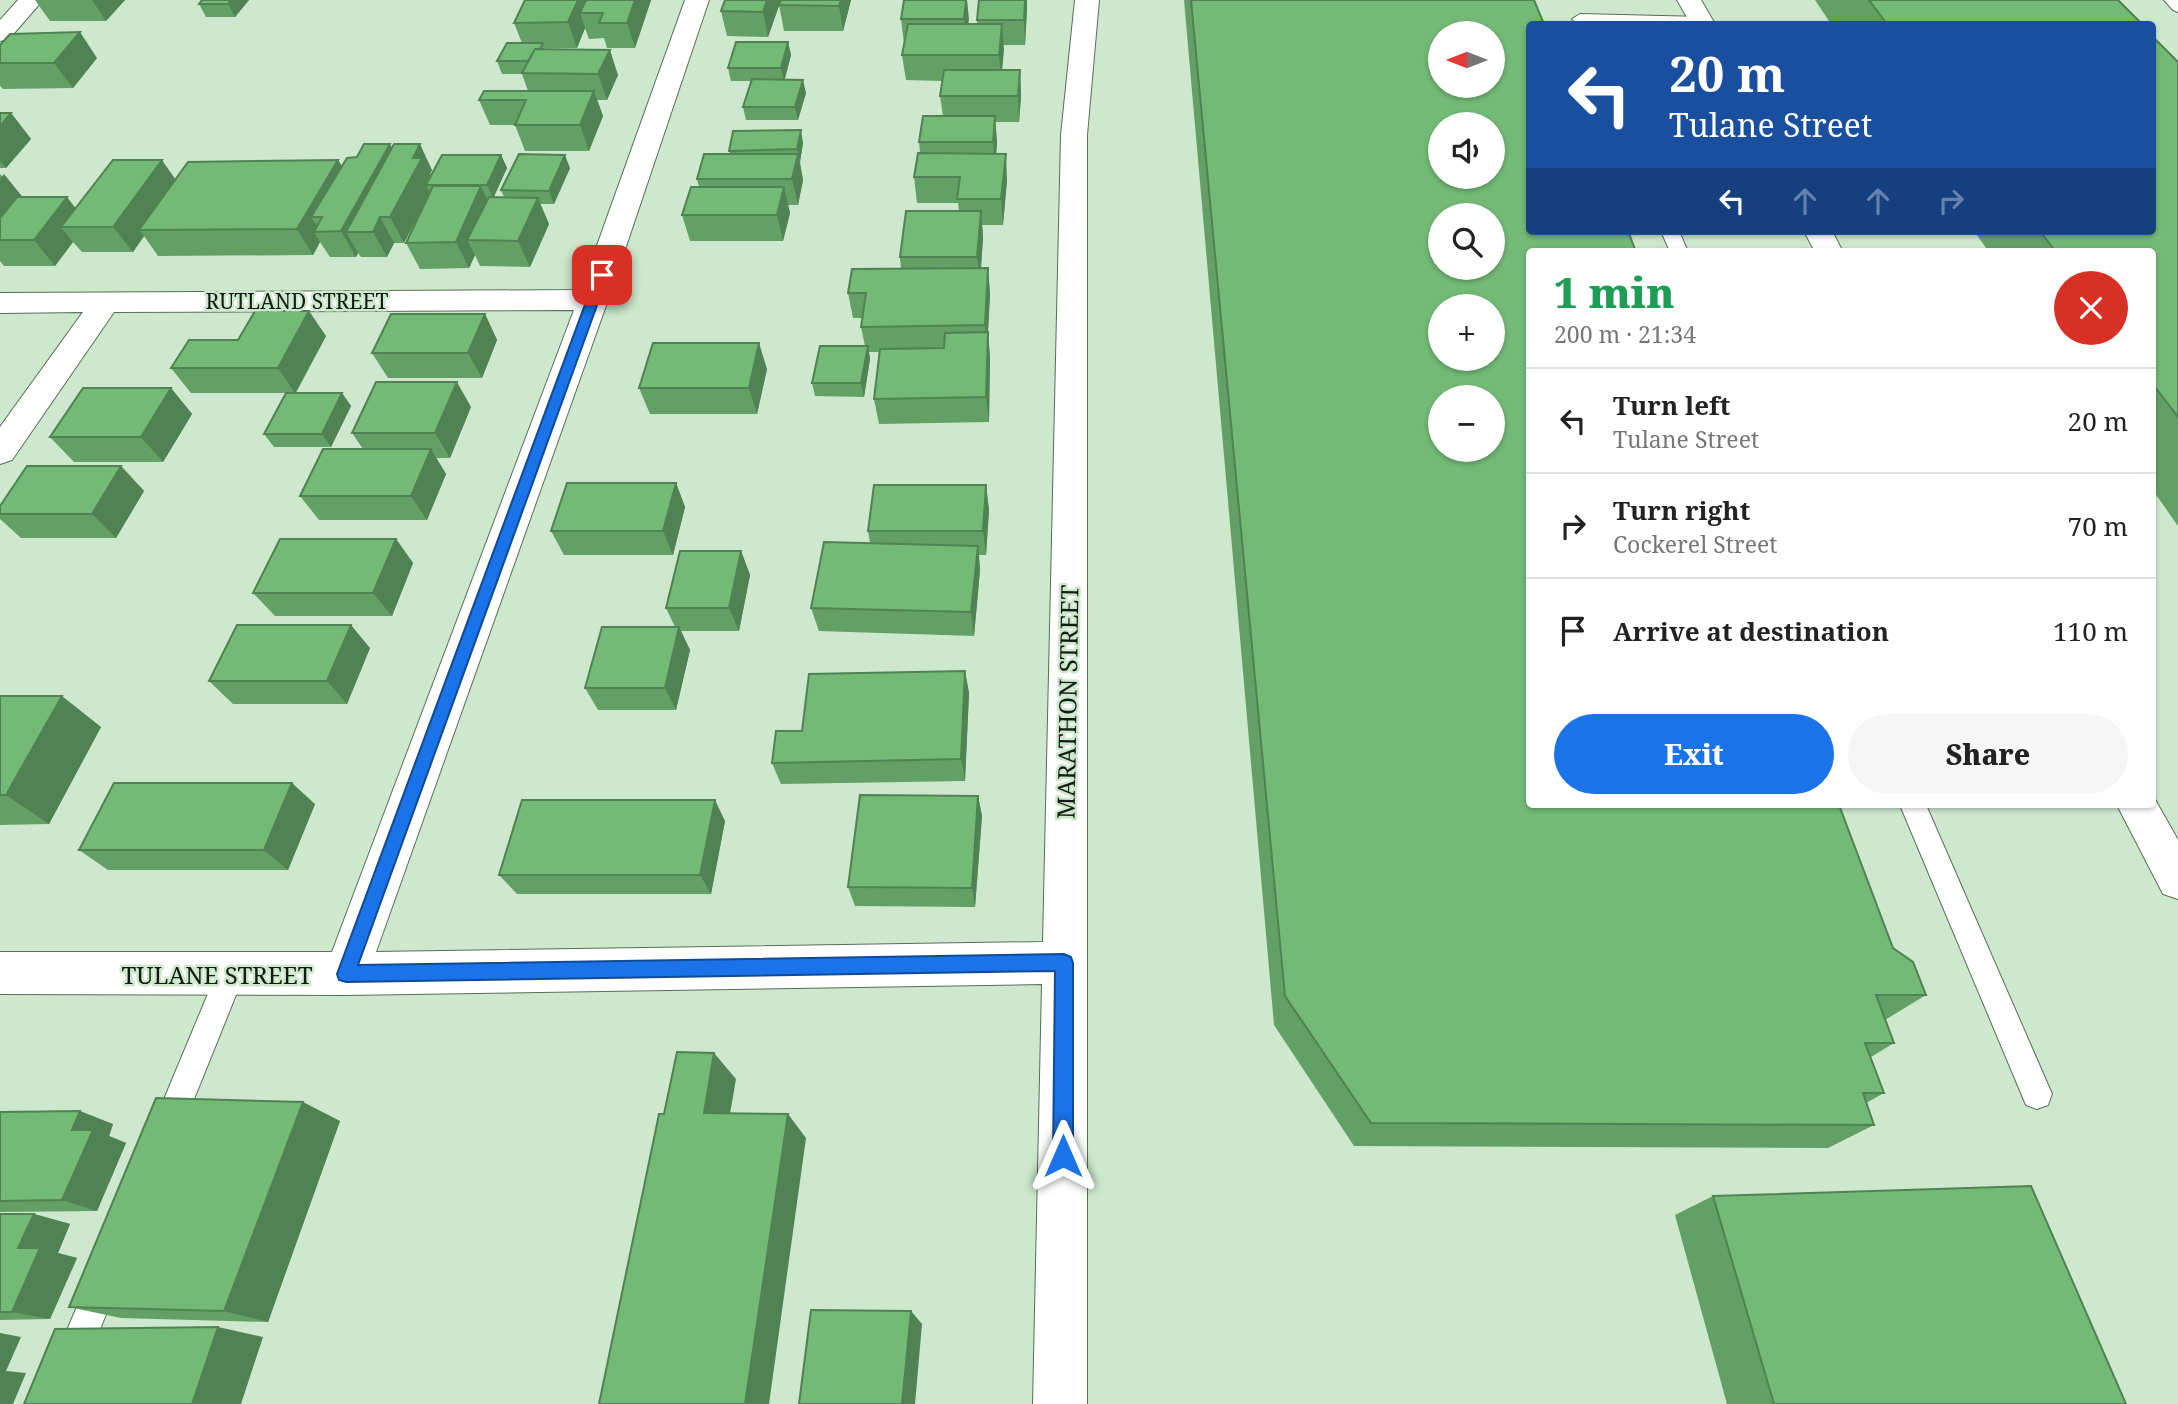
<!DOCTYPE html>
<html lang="en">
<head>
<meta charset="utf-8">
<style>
  :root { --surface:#fff; --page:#f6f6f6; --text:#222; --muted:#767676; --line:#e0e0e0; --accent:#1a73e8 }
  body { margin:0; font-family:"Noto Serif",serif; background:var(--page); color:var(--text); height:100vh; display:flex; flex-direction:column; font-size:26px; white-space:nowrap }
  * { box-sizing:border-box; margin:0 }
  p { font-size:23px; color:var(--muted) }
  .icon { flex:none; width:38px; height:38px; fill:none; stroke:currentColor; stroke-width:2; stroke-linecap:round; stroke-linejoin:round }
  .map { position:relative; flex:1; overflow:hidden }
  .panel { position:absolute; left:1526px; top:248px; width:630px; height:560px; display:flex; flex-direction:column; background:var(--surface); border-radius:7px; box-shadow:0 2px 5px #0004 }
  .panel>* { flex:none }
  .hud { position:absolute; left:1526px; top:21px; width:630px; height:214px; border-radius:7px; box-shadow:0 2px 5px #0004; background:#1a4fa0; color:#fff; overflow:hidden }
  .needle { width:46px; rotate:270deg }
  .buttons { position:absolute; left:1428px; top:21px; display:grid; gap:14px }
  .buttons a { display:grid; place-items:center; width:77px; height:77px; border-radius:50%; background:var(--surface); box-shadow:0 2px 5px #0004; font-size:35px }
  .pin { position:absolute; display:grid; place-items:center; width:60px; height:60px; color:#fff; margin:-30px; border-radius:14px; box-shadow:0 4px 10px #0006 }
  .me { position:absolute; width:77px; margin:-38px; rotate:0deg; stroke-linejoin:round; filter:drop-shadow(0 0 5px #0008) }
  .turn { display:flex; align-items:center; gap:24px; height:147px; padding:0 28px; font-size:32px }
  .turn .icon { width:91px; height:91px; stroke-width:2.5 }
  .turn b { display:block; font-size:49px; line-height:60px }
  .lanes { display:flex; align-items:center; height:66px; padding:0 28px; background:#0003; justify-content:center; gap:35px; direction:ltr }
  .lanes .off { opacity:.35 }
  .round { display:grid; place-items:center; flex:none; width:74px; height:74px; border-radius:37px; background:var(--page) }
  .summary { display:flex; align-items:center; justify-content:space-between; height:119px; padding:0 28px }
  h1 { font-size:42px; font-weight:800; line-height:52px; color:#1e9e55 }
  .action { display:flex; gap:14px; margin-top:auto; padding:14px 28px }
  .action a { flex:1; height:80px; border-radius:42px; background:var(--accent); color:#fff; font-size:28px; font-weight:800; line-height:80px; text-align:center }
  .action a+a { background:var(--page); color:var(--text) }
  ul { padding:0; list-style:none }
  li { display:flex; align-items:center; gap:21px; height:105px; padding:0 28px; border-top:2px solid var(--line) }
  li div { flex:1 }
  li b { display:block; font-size:26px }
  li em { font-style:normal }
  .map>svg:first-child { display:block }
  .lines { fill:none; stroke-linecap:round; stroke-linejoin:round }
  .service-casing { stroke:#576f57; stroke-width:2 }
  .minor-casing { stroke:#576f57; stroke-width:2 }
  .tertiary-casing { stroke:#576f57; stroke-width:2 }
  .service { fill:#fff; fill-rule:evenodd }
  .minor { fill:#fff; fill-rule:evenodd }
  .tertiary { fill:#fff; fill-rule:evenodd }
  .wall { fill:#63a065 }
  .shaded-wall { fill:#508253 }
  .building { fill:#73ba76; stroke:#508253; stroke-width:2; fill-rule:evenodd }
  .route { fill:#1a73e8; stroke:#114b97; stroke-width:2 }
  .labels { text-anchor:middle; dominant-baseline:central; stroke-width:5; stroke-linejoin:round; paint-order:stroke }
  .far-street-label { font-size:21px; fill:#131c13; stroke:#cde8cd }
  .street-label { font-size:24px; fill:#131c13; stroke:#cde8cd }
</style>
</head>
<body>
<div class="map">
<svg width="2178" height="1404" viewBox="0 0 2178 1404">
  <rect width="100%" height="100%" fill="#cde8cd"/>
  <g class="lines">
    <defs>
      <path id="service" d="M2164,0h14v12l-5,-2z
        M1580,14l122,3 8,5 -2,2 -133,-2 -3,-3z
        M1661,231h18l9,21h-18z
        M1900,805h26l126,289 -4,11 -11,4 -11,-4z
        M230,962l10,3 4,10 -66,164 -11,4 -11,-4 -4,-11 68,-163z
        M103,1266l11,5 5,11 -49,122h-34l56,-133z"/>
      <path id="minor" d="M18,0h25l-34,39 -9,2v-21z
        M685,0h24l-101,300 -232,652 667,-10 18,-807 14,-135h24l-12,135v1269h-54l9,-420 -696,11 -346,-1v-42h332l242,-642 -460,2 -102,148 -12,4v-37l83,-115 -83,1v-20l581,-3z"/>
      <path id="tertiary" d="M1677,0h24l14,24h-24z
        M1804,231h28l11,21h-28z
        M2152,794l26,46v59l-15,-5 -46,-89h35z"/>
    </defs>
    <use href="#service" class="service-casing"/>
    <use href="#minor" class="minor-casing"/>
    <use href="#tertiary" class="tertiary-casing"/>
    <use href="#service" class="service"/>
    <use href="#minor" class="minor"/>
    <use href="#tertiary" class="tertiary"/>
  </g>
  <path class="wall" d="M35,0h90l-19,21h-56z
    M249,0l-14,17h-29l-7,-13z
    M651,0l-16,48h-28l-3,-10 -15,1 -4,-11 -8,20h-32v1l73,26 -11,25h-10l6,16 -14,35h-64l-10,-26h-25l-11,-25 49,-9 -6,-17h-20l-5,-13 25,-18 -8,-20z
    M781,0h70l-8,31h-59l-5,-26z
    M781,0l-13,37 -41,-1 -6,-25z
    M904,0h63l1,24h9v-4l50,-11 -2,36h-22l-1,25h18l1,26 -2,26h-24l2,20 -1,12 11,26 -4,45h-21l1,12 -2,31h7l2,26 -2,38 2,26 -1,64 -110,2 -5,-25 5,-47h-10l1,7 -6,38 -49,-1 -3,-13 53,-37 -4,-19 1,-9h-9l-5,-25 53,-24 -1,-12 59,-46 -1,-8h-41l-3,-26 6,-24 -1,-11 24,-26 -3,-20 2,-15 -36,-1 -4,-25 2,-11 -3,-25z
    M1184,0h350l-4,252 363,696 33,47 -41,25 9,23 -23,14 13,36 -18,10 8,22 -46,23 -474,-2 -80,-121z
    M1815,0h303l24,24h-311z
    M788,42l3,13 -6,24 21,14 -8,27h-52l-3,-13 8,-26h-20l-3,-13z
    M0,45l97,13 -24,30 -70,1 -3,-3z
    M2178,62v464l-26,-37v-237h-163l-15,-21h178z
    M0,113h11l20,26 -25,29h-6z
    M803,143l-3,19 3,18 -5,25h-10l2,8 -7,28h-93l-8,-26 17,-28 -2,-8 33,-25 -1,-3z
    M392,148l40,22 -2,4 1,2 70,-21 6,13 -13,29h10l-3,-7 69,-22 -16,36h-14l9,20 -19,43 -50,-1 -5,-11 -6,13 -49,1 -14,-26 20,-43 -22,43h-10l-7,14h-26l-3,-4 -2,4h-26l-10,-15 -7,13 -155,1 -14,-20 -11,16h-51l-9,-10 -18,24h-51l-4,-5v-87l22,23 54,11 99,-29 163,-19 4,6 15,-9z
    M485,314l12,26 -15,38h-94l-16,-25z
    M326,336l-30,57h46l9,13 -20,41h-57l-10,-13 22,-41h-95l-20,-25 67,-28z
    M767,369l-10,45h-107l-11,-26z
    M171,388l21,26 -29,48h-89l-24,-25z
    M471,407l-21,51h-14l10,16 -19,46h-108l-19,-24 63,-47 -11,-16z
    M121,466l23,25 -28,47h-95l-21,-19v-13z
    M676,483l9,24 -12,48h-109l-13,-24z
    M986,485l3,25 -3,45h-7l1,15 -6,66 -155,-5 -8,-23 59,-65 -2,-12z
    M396,539l17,24 -21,53h-117l-22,-23z
    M741,551l9,24 -11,56h-58l9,19 -14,60h-78l-13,-22 90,-61 -9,-19z
    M370,648l-23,56h-114l-24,-23z
    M965,671l4,22 -4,88 -184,3 -9,-21 30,-32z
    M0,696l101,31 -52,97 -49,1z
    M978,796l4,20 -7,91 -120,-1 -7,-19z
    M315,804l-27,66h-180l-29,-20z
    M725,821l-14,73h-194l-18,-19z
    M0,1112l113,12 -4,12 17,7 -29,68 -97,1z
    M340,1121l-72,201 -147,-4 -52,-11z
    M1713,1196l413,208h-399l-52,-189z
    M0,1214h34l36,10 -12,29 19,5 -27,61 -50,1z"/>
  <path class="shaded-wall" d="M92,0h33l-19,21z
    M231,0h18l-14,17 -7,-13z
    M578,0h14l-12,13 5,15 -8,20 -9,-26z
    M635,0h16l-16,48 -8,-25z
    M767,0h14l-13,37 -5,-25z
    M841,0h10l-8,31 -4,-25z
    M966,0h1l2,19 -3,25 -2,-25z
    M1025,0h2v9l-2,36 -1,-25z
    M1002,24l2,26 -3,31 -2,-26z
    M80,32l17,26 -24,30 -19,-25z
    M788,42l3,13 -7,26 -3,-13z
    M610,50l8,25 -11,25 -9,-26z
    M1020,70l1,26 -2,26 -1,-26z
    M803,80l3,13 -8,27 -3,-13z
    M594,91l9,25 -14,35 -9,-26z
    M11,113l20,26 -25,29 -6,-7v-35z
    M995,116l2,26 -2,26 -2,-26z
    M801,130l2,13 -3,19 -3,-13z
    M390,144l13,26 -57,62 12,21 -2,4 -15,-26z
    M420,144l12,26 -2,4 5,10 -9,1 4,8 -26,50 -14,-26 23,-59z
    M798,154l5,26 -5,25 -6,-26z
    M1006,154l1,26 -4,45 -2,-26z
    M501,155l6,13 -14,30 -6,-13z
    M565,155l5,13 -16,36 -5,-13z
    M162,160l18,26 -41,44 5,6 -11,16 -20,-25z
    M338,160l15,26 -31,31h-11l9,14 -6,1 6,10 -7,13 -16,-26z
    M4,174l21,26 -25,31v-52z
    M481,186l12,26 -26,28 8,15 -6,13 -13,-26z
    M784,187l6,26 -7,28 -6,-26z
    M67,197l20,26 -26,4 12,15 -18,24 -21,-26z
    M538,198l11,26 -19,43 -12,-26z
    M981,211l2,26 -3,46 -3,-26z
    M380,217l14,26 -7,14 -14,-25z
    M988,268l2,26 -3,56 -2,-25z
    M309,311l17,25 -31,57 -17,-25z
    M485,314l12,26 -15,38 -14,-25z
    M988,332l2,26 -1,64 -3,-25z
    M759,343l8,26 -10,45 -8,-26z
    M868,346l2,13 -6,38 -3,-14z
    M457,382l14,25 -21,51 -15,-25z
    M171,388l21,26 -29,48 -22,-25z
    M342,393l9,13 -20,41 -9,-13z
    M431,449l15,25 -19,46 -16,-24z
    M121,466l23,25 -28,47 -24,-24z
    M676,483l9,24 -12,48 -10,-24z
    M986,485l3,25 -3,45 -3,-24z
    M396,539l17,24 -21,53 -19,-23z
    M978,546l2,24 -6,66 -3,-24z
    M741,551l9,24 -11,56 -10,-23z
    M351,625l19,23 -23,56 -20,-23z
    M679,627l11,23 -14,60 -11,-22z
    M965,671l4,22 -4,88 -4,-22z
    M62,696l39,31 -52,97 -43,-29z
    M292,783l23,21 -27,66 -24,-20z
    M978,796l4,20 -7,91 -3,-19z
    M715,800l10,21 -14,73 -11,-19z
    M714,1053l22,26 -10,58 -22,-24z
    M303,1102l37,19 -72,201 -44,-11z
    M80,1111l33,13 -4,12 17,7 -29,68 -35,-11 10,-70z
    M788,1114l18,24 -37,266h-24z
    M34,1214l36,10 -12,29 19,5 -27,61 -38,-7 6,-64z
    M911,1311l11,13 -7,80h-13z
    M218,1327l45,10 -22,67h-49z
    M0,1333l21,4 -15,34 20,2 -13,31h-13z"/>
  <path class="building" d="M202,0h29l-3,4h-29z
    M525,0h53l-10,22 -54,1z
    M586,0h49l-8,23h-28l4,-10h-23z
    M725,0h42l-4,12 -42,-1z
    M781,0h60l-2,6 -60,-1z
    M904,0h62l-2,19h-63z
    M979,0h46l-1,20h-47z
    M1191,0h343l10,24h-14v207h98l8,21h-106v553h309l54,143 20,14 13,33h-50l18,48h-29l19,50h-21l11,32 -503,-2 -86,-127zM1440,33h53v53h-53zM1440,124h53v53h-53zM1440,215h53v53h-53zM1440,306h53v53h-53zM1440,397h53v53h-53z
    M1869,0h249l24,24h-255z
    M908,24h94l-3,31h-97z
    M80,32l-26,31h-54v-18l10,-11z
    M2152,36l26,26v355l-26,-34v-131h-96l-16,-21h112z
    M736,42h52l-7,26h-53z
    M507,43h36l-3,6h-5l-7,12h-31z
    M535,49l75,1 -12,24 -76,-1z
    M944,70h76l-2,26h-78z
    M752,79l51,1 -8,27h-52z
    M484,91h110l-14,34h-65l11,-25h-47z
    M0,113h11l-11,13z
    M923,116h72l-2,26h-74z
    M801,130l-4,19 -68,2 4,-20z
    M364,144h26l-49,87 -27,1 8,-15h-11l36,-59 10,-1z
    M394,144h26l-7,14h9l-32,59h-10l-7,15h-27z
    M918,153l88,1 -5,45h-44l3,-22h-46z
    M519,154l46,1 -16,36 -48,-1z
    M704,154h94l-6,25h-95z
    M442,155h59l-14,30h-61z
    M113,160h49l-49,67h-52z
    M338,160l-41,69 -158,1 49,-68z
    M433,186h48l-25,56 -50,1z
    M691,187h93l-7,28h-95z
    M17,197h50l-33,43h-34v-22z
    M489,197l49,1 -20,43 -51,-1z
    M906,211h75l-4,46h-77z
    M988,268l-3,57 -124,2 5,-34h-18l4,-24z
    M255,311h54l-31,57h-107l18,-28h49z
    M391,314h94l-17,39h-96z
    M988,332l-2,65 -112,2 6,-50 64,-1 1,-15z
    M653,343h106l-10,45h-110z
    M820,346h48l-7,37h-49z
    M376,382h81l-22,51h-83z
    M83,388h88l-30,49h-91z
    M286,393h56l-20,41h-58z
    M323,449h108l-20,47h-111z
    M27,466h94l-29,48h-92v-8z
    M567,483h109l-13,48h-112z
    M874,485h112l-3,46h-115z
    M280,539h116l-23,54h-120z
    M824,542l154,4 -7,66 -160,-4z
    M680,551h61l-12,57h-63z
    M237,625h114l-24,56h-118z
    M602,627h77l-14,61h-80z
    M965,671l-4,88 -189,4 4,-32h26l7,-57z
    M0,696h62l-56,99h-6z
    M114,783h178l-28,67h-185z
    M860,795l118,1 -6,92 -124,-1z
    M522,800h193l-15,75h-201z
    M677,1052l37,1 -10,60 84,1 -43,290h-146l60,-290h5z
    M156,1098l147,4 -79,209 -155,-4z
    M80,1111l-8,19h21l-31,70 -62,1v-89z
    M2031,1186l95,218h-352l-61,-208z
    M0,1214h34l-16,34h22l-28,64h-12z
    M811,1310l100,1 -9,93h-103z
    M218,1327l-26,77h-168l31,-75z"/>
  <path class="route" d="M602,271l6,4 -250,690 706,-11 7,3 2,6v193l-3,7 -7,3 -7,-3 -3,-7 2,-185 -709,11 -7,-2 -2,-6 259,-699z"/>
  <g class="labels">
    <g class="far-street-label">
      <text x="297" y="301">RUTLAND STREET</text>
    </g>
    <g class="street-label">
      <text transform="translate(1067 702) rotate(-89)">MARATHON STREET</text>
      <text x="217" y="974">TULANE STREET</text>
    </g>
  </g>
</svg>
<div class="buttons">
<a><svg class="needle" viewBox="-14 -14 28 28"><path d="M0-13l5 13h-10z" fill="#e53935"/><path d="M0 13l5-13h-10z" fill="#767676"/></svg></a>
<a><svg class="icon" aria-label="sound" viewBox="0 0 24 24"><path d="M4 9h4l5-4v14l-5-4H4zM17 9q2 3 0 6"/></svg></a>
<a><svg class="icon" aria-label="search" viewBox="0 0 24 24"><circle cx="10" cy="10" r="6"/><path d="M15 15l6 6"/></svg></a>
<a>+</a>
<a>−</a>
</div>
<div class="pin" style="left:602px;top:275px;background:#d93025"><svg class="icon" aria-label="arrive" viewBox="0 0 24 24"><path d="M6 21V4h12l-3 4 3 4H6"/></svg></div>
<svg class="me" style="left:1063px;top:1156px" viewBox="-20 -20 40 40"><path d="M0-17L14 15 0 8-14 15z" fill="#1a73e8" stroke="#fff" stroke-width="4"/></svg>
<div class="hud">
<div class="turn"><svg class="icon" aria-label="left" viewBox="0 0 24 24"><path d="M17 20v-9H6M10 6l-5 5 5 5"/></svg><div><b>20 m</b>Tulane Street</div></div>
<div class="lanes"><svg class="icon" aria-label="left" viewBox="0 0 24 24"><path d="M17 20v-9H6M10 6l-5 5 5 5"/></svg><svg class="icon off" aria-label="ahead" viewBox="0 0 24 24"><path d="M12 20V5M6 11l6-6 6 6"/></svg><svg class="icon off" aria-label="ahead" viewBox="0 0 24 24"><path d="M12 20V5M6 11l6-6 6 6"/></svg><svg class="icon off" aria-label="right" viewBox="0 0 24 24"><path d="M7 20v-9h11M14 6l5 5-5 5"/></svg></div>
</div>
<section class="panel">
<div class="summary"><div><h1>1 min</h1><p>200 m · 21:34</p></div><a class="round" style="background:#d93025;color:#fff"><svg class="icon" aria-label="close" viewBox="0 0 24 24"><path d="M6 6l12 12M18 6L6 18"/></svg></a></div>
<ul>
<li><svg class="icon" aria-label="left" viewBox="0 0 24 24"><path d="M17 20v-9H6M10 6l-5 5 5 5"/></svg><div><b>Turn left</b><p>Tulane Street</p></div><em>20 m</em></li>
<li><svg class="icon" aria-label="right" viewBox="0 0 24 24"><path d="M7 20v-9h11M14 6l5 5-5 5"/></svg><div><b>Turn right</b><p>Cockerel Street</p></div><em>70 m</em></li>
<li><svg class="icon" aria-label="arrive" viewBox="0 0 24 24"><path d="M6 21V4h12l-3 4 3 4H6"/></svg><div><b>Arrive at destination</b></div><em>110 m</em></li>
</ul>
<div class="action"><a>Exit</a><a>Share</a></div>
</section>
</div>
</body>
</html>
